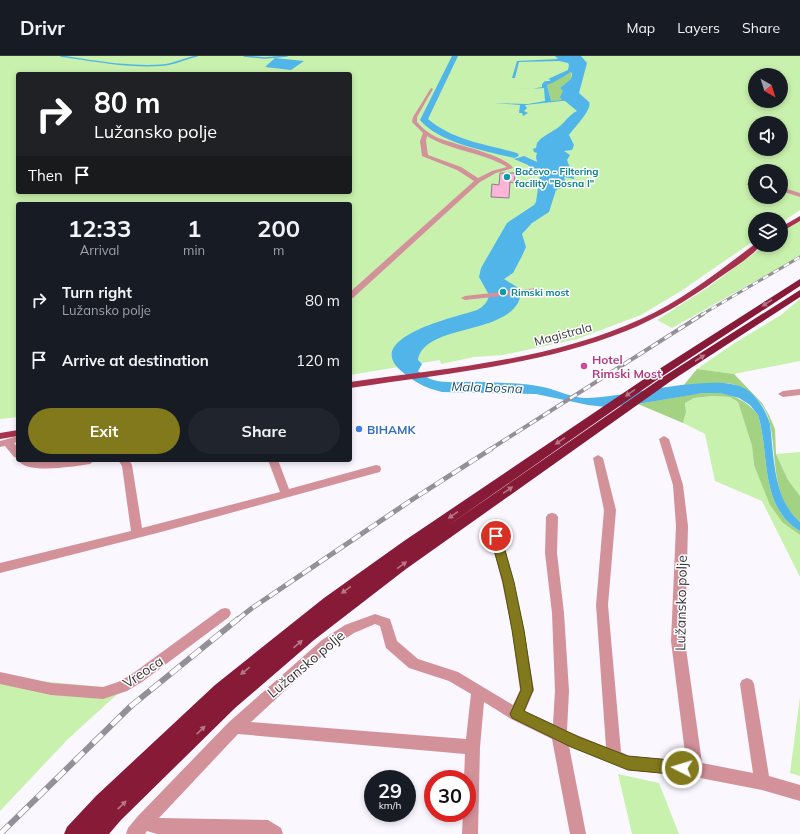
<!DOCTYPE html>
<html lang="en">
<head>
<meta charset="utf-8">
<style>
  :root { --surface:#171b24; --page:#20242c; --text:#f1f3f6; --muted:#9ea1a6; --line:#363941; --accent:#82781c }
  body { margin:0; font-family:Mulish,sans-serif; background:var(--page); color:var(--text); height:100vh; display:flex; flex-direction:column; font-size:15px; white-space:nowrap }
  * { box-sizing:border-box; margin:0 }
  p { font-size:13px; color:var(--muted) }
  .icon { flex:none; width:22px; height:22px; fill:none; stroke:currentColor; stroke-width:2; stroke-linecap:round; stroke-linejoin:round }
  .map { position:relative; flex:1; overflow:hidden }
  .side { position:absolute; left:16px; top:146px; width:336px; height:260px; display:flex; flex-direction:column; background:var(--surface); border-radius:4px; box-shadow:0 2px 6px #0003 }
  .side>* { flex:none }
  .hud { position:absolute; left:16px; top:16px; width:336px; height:122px; border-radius:4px; box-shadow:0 2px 6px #0003; background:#202124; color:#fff; overflow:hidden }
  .needle { width:26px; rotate:141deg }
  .tools { position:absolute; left:748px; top:12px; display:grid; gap:8px }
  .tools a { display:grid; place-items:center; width:40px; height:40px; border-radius:50%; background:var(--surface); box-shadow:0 2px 6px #0003; font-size:20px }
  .speed { position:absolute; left:364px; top:714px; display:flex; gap:8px; font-size:20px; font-weight:700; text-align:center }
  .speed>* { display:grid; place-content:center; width:52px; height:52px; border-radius:50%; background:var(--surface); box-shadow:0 2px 6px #0003; line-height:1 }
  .speed small { font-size:10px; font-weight:400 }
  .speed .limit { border:6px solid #d22; background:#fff; color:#111 }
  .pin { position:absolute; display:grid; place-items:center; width:34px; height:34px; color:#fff; margin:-17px; border:2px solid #fff; border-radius:50%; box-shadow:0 1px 4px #0007 }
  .me { position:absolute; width:44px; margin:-22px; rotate:275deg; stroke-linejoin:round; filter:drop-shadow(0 0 3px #0008) }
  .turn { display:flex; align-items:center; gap:14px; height:84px; padding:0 12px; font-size:18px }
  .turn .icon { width:52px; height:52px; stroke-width:2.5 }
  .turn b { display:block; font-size:28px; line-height:34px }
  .then { display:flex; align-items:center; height:38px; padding:0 12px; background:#0003; gap:8px; font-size:15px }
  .eta { display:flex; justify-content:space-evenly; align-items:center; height:68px; text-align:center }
  .eta b { font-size:24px; font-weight:700; line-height:28px }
  .button { display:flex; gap:8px; margin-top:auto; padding:8px 12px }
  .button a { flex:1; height:46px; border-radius:24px; background:var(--accent); color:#fff; font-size:16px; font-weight:700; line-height:46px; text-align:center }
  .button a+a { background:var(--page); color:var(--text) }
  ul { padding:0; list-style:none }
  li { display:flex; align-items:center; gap:12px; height:60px; padding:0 12px }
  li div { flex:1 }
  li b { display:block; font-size:15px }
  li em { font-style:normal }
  header { display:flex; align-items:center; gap:24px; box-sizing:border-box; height:56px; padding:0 20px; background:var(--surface); border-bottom:1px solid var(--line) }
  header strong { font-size:19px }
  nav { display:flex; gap:22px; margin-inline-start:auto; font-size:14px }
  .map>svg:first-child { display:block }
  .green { fill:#c8f1ad; fill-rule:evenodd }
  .forest { fill:#a3d382 }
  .water { fill:#51b5e9; fill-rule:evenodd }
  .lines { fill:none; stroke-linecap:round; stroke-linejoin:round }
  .stream { stroke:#51b5e9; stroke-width:1.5 }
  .river { fill:#51b5e9; fill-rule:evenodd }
  .building { fill:#fcb4d9; stroke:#8d7e85 }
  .minor { fill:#d3919a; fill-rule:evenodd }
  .major { fill:#a6324d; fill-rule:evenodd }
  .highway { fill:#861a37; fill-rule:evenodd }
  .rail-far3-casing { stroke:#939097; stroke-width:3 }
  .rail-far2-casing { stroke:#939097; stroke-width:4 }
  .rail-far1-casing { stroke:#939097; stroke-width:5 }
  .rail-casing { stroke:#939097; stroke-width:6 }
  .rail-far3 { stroke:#fff; stroke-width:2; stroke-dasharray:6; stroke-linecap:butt }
  .rail-far2 { stroke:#fff; stroke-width:2.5; stroke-dasharray:8; stroke-linecap:butt }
  .rail-far1 { stroke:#fff; stroke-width:3.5; stroke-dasharray:10; stroke-linecap:butt }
  .rail { stroke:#fff; stroke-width:4.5; stroke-dasharray:13; stroke-linecap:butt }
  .oneway { fill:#b67687 }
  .route { fill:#82781c; stroke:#544e12 }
  .culture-dot { fill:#0f9aa8; stroke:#fff; stroke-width:1.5 }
  .hotel-dot { fill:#d1479c; stroke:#fff; stroke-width:1.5 }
  .shop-dot { fill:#3f7fe0; stroke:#fff; stroke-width:1.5 }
  .labels { text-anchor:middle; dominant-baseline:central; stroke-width:3; stroke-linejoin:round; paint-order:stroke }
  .far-culture-label { font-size:10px; font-weight:bold; fill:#0d838f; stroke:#fff; text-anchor:start }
  .street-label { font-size:12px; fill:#37353b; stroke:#fff }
  .hotel-label { font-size:12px; font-weight:bold; fill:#b23c85; stroke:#fff; text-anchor:start }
  .shop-label { font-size:12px; font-weight:bold; fill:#366cbe; stroke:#fff; text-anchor:start }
  .water-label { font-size:13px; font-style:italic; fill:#244e64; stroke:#fff }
  .near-street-label { font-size:14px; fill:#37353b; stroke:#fff }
</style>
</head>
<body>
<header>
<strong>Drivr</strong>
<nav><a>Map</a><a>Layers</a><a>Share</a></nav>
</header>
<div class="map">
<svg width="800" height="778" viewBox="0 0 800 778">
  <rect width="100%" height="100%" fill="#faf7fe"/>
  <path class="green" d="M0,0h800v154l-19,13v-4h-26v21l-74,51 -40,24 -64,24 -74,16 -29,2 -33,7 -1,-4 -90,15v-171h-332v213l-18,2zM18,18h332v118h-332zM755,19h26v26h-26zM755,67h26v26h-26zM755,115h26v26h-26z
    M797,165l3,1v34l-128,72 -15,-8 50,-32 58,-43h16v-12z
    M800,243v62l-66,13 -37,-5 36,-25 48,-29z
    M713,340l17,1 8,5 14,44 2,19 29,58 17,12v42l-38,-76 -47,-20 -10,-47 -22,-11 3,-11 -1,-10 9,-4z
    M800,396v44l-12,-16 -12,-26z
    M0,621l123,12 -55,50 -68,72z
    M800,641v79l-10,-3z
    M618,718l41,9 20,51h-47z"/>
  <path class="forest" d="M571,16v7l-11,9 3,3 -1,9 -11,1 -4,-16z
    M697,313l37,5 28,29 7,12 6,14 1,25 12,26 12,16v26c-29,-24 -23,-65 -30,-98 -3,-18 -20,-36 -38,-40 -15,-3 -33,1 -49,2z
    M712,336c18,1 35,8 46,23 12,38 1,92 42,116v4l-17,-12 -13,-18 -16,-40 -2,-19 -14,-44 -8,-5 -17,-1 -19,2 -9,5 1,9 -3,11 -45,-19 56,-10z"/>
  <path class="water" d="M555,0h26l6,7 -8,30c3,3 7,6 10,9 4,7 -16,27 -20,33l5,10 -2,5 -8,1 6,4 -3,5c2,7 7,12 7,19l-10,-2 2,6 -2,4 -8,3 -7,22 -17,11 -10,11 4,13 -4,9 -9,17 -9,6 13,8 4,7c-8,43 -96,28 -103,66l4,4 -4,7c18,17 42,9 64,11 20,1 42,1 61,5 14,3 29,11 44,11 38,0 129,-27 159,-9 12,8 20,22 24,35 4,32 3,75 30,98v9c-41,-24 -30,-78 -42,-116l-8,-10 -11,-7 -19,-5h-17l-65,11 -32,3 -18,-2 -52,-11 -94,-2c-17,-4 -30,-11 -43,-23 -34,-33 61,-53 78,-59 6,-3 11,-8 12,-15l-10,-18 2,-9 26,-45 27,-18 2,-3 4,-28 -6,-1 -6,-8 -14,-6 10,-3 13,6 -1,-5 1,-4 -3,-1 -1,-3 3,-1 1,-5c6,-8 16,-11 23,-17 6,-5 10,-12 17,-15l-12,-10h-3l-37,4 2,3 -3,3 4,2 -5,3 -1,-3h-3l1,-8 -26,-2 34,1 17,-3 -1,-13 -15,1 -21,-1 23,1 11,-2v-3l3,-3h4l2,-1 -3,-1 20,-9 1,-5 -1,-2 -9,-2 -40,1 -4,16h-3l5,-17 41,-2zM571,16l1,2 -1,5 -11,9 3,3 -3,6 2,3 -11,1 -4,-16c8,-3 16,-8 24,-13z
    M275,2l29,3 -13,9 -26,-3z"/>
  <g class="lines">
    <path class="stream" d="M61,0c33,5 69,12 103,9 11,-1 22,-7 33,-9
      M244,0l21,2 22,-2"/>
    <path class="river" d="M452,0h6l-30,63c26,22 58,25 89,34l2,2 -2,2 -3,1c-28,-7 -75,-15 -94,-38z"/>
  </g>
  <path class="building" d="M500,117h15l-1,10 -4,-1 -1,16 -18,-1 1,-13 7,1z"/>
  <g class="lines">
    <path class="minor" d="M431,32l2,1 -16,28v5c5,6 11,11 19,15 16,7 70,18 77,31l-17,5 -16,9 -127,116h-3v-6l124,-111 -17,-11 -35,-14 -2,-15 3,-8 -11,-11 1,-5zM427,80c24,15 55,16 80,31l-15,4 -14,7 -17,-11 -33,-12 -2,-14z
      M755,125v4l-6,1 -3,-2z
      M781,131l19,6v4l-19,-6z
      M537,232l4,2 -1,2 -75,8 -4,-2 4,-2z
      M800,333v6l-17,2 -5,-3 5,-3z
      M18,380v6l-4,1 4,5v10l-4,-1 -9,-11 -5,1v-6z
      M664,380l5,3 14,46 5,41 -3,115 17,122 51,10 -13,-89 2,-4 5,-2 5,2 2,4 15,92 31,9v16l-38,-11 -67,-13 -66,-7 -60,-24 17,88h-16l-18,-95 -41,-20 -27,-17 -4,45 -2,87h-16l1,-21h4v-34h-3l1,-25 -227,-20 -79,84 109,2 13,8 2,6h-126l-10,-3 -2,3h-19l2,-6 10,-12 91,-94 93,-82 23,-15 30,-11 15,5 7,22 21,18 40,13 55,33 7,-15 -8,-60 -10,-48 -12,-46 2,-3 4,-1 4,1 2,3 22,94 10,60 -9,21 28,13 2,-33 -3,-78 -7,-60 1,-36 2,-3 4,-1 4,1 2,3 -1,36 7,60 5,78 -2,40 39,16 -10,-142 8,-95 -11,-52 5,-3 5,3 13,52 -8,95 13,147 8,4 57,5 -15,-120 5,-115 -3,-41 -14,-46zM375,568l5,2 6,22 23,20 40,13 22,13 -5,45 -215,-17 80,-74 23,-15z
      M18,404h77l-5,4c-15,2 -64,11 -72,-4z
      M118,404h11l3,5 10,63 138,-36 -12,-32h10l11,29 87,-24 4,1 1,3 -1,3 -4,1 -215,59 -161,41v-10l131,-32 -9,-65z
      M225,552l4,1 2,4 -2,4 -87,65 -15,9 -24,8 -52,-4 -51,-11v-12l51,11 52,4 15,-5 14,-8 89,-65z"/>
    <path class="major" d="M800,160v5l-19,11v-5z
      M755,188l6,1c-12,14 -30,24 -45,35 -28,20 -58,38 -90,51 -84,34 -186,43 -276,57v-6c96,-14 203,-22 291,-63 42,-19 78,-48 114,-75z
      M18,374v6l-18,3v-6z"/>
    <path class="highway" d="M800,223v7l-139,91 -218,152 220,-152 137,-87v7l-129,84 -265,188 -92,71 -79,68 -114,112 -12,14h-45l3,-7 29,-31 119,-111 109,-87 80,-57 249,-168z"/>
    <defs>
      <path id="rail-far3" d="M701,259l99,-58"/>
      <path id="rail-far2" d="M489,394l214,-136"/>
      <path id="rail-far1" d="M237,564l15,-12 158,-107 81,-52"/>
      <path id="rail" d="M0,778l131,-128 107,-87"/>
    </defs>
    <use href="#rail-far3" class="rail-far3-casing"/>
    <use href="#rail-far2" class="rail-far2-casing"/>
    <use href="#rail-far1" class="rail-far1-casing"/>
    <use href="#rail" class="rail-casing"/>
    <use href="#rail-far3" class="rail-far3"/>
    <use href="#rail-far2" class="rail-far2"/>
    <use href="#rail-far1" class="rail-far1"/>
    <use href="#rail" class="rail"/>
  </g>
  <defs><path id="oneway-solid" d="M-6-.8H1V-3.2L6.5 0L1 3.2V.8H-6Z"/></defs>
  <g class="oneway">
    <use href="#oneway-solid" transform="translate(767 247) rotate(147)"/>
    <use href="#oneway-solid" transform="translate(700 302) rotate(-33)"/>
    <use href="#oneway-solid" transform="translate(630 337) rotate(146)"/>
    <use href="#oneway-solid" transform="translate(560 385) rotate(146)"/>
    <use href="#oneway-solid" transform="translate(508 434) rotate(-35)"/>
    <use href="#oneway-solid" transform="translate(453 459) rotate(146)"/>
    <use href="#oneway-solid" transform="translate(402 509) rotate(-36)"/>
    <use href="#oneway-solid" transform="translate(346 534) rotate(144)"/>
    <use href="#oneway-solid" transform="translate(298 588) rotate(-40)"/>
    <use href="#oneway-solid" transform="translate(245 615) rotate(141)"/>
    <use href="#oneway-solid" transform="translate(201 674) rotate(-44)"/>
    <use href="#oneway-solid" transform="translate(122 749) rotate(-44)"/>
  </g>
  <path class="route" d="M496,476l3,1 2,3 13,46 10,48 9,60 -9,21 55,26 49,19 54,5 5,2 2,5 -2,5 -5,2 -54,-5 -57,-23 -59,-29 -2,-4 11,-24 -9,-60 -9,-48 -13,-46 2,-3z"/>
  <g class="culture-dot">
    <circle cx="507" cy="121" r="4"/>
    <circle cx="503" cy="236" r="4"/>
  </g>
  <circle class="hotel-dot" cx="584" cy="310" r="4"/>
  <circle class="shop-dot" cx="359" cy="373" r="4"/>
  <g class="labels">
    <g class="far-culture-label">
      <text x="515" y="115">Bačevo - Filtering<tspan x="515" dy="12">facility "Bosna I"</tspan></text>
      <text x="511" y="236">Rimski most</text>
    </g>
    <g class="street-label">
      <text transform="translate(563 278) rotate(-15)">Magistrala</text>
    </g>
    <g class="hotel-label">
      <text x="592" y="303">Hotel<tspan x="592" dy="14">Rimski Most</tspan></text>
    </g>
    <g class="shop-label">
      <text x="367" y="373">BIHAMK</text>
    </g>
    <g class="water-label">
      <text transform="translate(487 331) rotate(2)">Mala Bosna</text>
    </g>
    <g class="near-street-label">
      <text transform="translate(681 547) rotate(-89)">Lužansko polje</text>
      <text transform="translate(306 608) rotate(-40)">Lužansko polje</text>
      <text transform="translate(143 616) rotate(-34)">Vreoca</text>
    </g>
  </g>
</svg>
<div class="tools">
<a><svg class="needle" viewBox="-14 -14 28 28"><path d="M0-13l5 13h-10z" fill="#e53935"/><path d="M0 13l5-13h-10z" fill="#9ea1a6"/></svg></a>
<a><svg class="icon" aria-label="sound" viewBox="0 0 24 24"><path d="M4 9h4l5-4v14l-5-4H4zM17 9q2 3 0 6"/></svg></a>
<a><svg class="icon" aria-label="search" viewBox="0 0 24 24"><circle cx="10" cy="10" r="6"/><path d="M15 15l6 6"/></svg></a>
<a><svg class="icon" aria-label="layers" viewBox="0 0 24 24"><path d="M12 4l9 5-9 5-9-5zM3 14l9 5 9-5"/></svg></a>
</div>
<div class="speed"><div>29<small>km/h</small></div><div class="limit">30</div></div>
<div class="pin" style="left:496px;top:480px;background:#d93025"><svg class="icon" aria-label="arrive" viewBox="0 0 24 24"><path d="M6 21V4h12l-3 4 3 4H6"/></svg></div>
<svg class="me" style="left:682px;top:712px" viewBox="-20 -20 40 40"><circle r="17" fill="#82781c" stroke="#fff" stroke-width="3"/><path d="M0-11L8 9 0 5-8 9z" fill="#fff"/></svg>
<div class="hud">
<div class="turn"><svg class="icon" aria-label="right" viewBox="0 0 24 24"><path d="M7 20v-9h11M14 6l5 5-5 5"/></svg><div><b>80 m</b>Lužansko polje</div></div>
<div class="then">Then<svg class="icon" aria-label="arrive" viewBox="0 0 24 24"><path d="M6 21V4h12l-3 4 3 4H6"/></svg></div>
</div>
<section class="side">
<div class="eta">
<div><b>12:33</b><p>Arrival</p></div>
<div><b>1</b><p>min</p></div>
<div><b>200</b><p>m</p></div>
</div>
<ul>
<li><svg class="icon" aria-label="right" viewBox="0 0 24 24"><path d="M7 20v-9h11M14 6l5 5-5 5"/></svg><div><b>Turn right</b><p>Lužansko polje</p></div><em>80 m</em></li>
<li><svg class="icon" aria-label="arrive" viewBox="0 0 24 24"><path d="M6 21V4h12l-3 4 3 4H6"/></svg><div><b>Arrive at destination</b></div><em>120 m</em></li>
</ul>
<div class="button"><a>Exit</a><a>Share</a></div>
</section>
</div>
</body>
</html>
